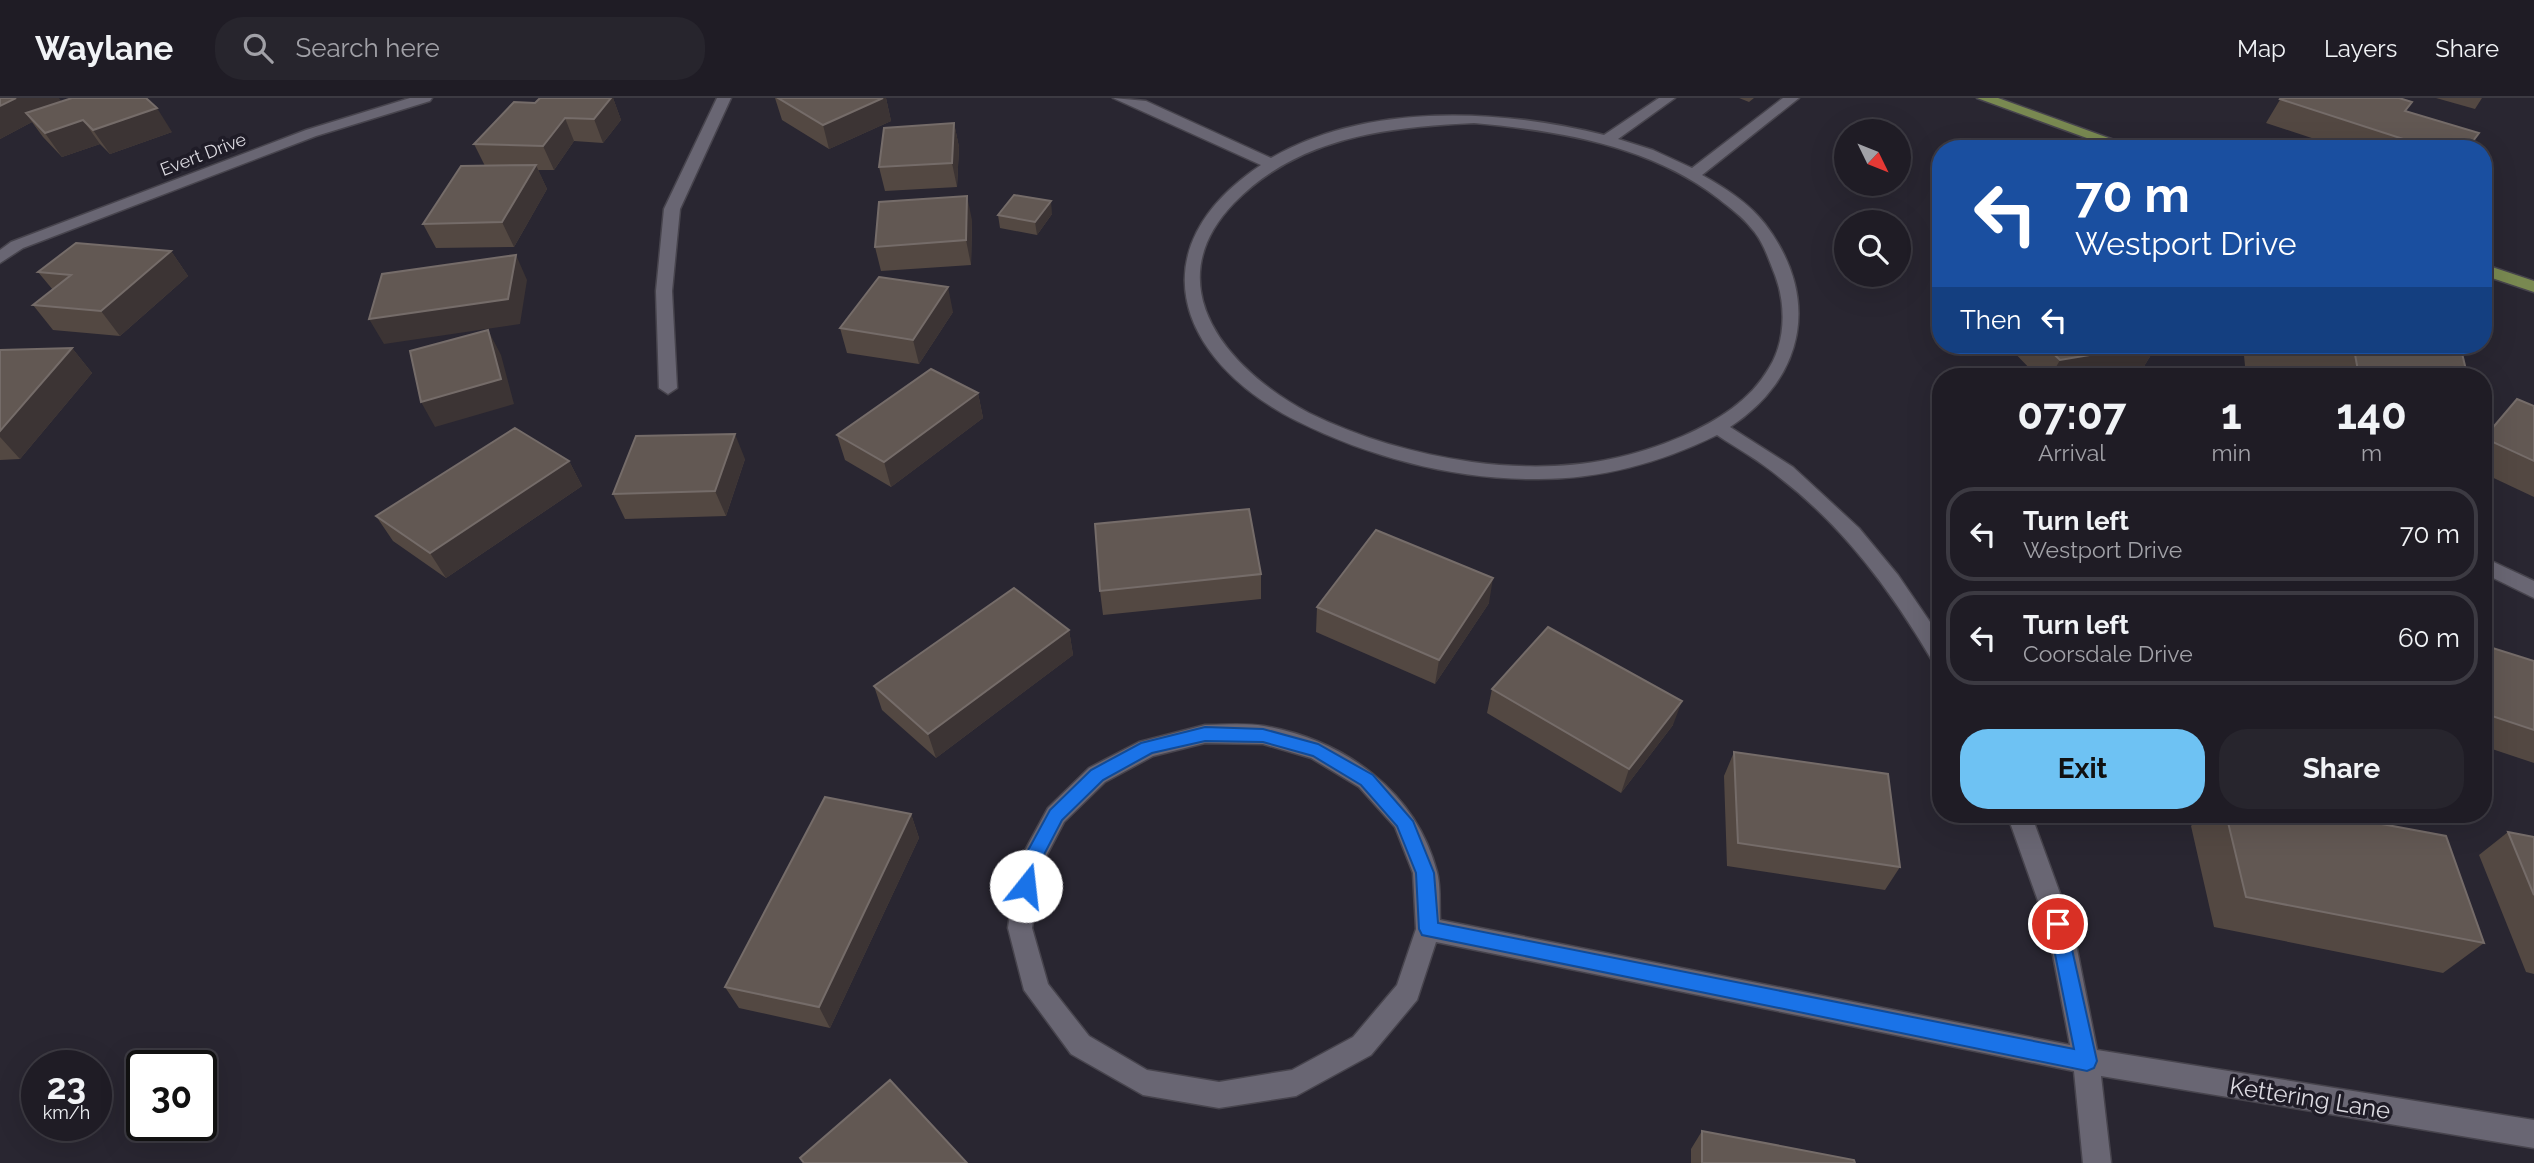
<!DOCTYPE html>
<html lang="en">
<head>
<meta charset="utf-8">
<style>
  :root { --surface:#1f1c25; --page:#27252d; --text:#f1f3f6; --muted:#a1a1a7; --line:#3c3a42; --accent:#6ec2f3 }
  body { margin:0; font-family:Raleway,sans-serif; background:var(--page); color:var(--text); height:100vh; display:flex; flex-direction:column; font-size:26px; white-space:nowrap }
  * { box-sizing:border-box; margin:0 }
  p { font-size:23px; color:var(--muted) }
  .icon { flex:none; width:38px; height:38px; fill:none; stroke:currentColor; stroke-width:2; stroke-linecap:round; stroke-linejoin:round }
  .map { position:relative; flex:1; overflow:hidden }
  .drawer { position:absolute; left:1932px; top:270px; width:560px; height:455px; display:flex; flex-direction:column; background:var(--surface); border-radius:28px; box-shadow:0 7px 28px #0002,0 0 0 2px var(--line) }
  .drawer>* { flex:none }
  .top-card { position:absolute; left:1932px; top:42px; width:560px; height:214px; border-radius:28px; box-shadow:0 7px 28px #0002,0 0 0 2px var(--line); background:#1a4fa0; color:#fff; overflow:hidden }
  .needle { width:46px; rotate:133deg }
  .buttons { position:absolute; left:1834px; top:21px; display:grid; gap:14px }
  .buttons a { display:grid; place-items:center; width:77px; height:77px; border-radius:50%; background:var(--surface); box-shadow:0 7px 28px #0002,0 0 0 2px var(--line); font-size:35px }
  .speed { position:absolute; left:21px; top:952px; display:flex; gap:14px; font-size:35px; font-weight:700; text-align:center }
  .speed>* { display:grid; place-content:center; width:91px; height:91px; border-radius:50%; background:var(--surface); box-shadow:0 7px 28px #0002,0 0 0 2px var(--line); line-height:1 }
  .speed small { font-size:18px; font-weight:400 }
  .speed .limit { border:4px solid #111; border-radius:10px; background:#fff; color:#111 }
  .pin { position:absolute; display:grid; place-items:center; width:60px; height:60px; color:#fff; margin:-30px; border:4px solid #fff; border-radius:50%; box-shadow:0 2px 7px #0007 }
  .me { position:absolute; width:77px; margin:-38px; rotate:16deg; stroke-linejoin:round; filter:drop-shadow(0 0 5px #0008) }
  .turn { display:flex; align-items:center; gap:24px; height:147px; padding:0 28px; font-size:32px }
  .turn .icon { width:91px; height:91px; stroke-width:2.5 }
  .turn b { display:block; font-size:49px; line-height:60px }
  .then { display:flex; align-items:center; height:66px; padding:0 28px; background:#0003; gap:14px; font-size:26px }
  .eta { display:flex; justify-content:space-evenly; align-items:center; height:119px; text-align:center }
  .eta b { font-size:42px; font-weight:700; line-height:49px }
  .action { display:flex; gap:14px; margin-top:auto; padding:14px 28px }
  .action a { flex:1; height:80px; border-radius:28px; background:var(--accent); color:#111; font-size:28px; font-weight:700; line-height:80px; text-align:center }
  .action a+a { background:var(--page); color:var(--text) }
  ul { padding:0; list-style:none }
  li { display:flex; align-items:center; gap:21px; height:94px; margin:0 14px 10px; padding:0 14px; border:4px solid var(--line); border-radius:28px }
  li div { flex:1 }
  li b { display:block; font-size:26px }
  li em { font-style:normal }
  header { display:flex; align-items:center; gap:42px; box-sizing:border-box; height:98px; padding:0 35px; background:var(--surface); border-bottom:2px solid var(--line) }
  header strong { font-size:33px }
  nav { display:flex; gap:38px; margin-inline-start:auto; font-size:24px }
  .search { width:490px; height:63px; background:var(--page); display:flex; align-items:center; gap:18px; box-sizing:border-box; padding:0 24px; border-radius:28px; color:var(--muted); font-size:26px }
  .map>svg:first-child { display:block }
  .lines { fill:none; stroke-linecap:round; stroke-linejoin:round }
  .minor-casing { stroke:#47444d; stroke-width:3 }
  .major-casing { stroke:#47444d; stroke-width:3 }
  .minor { fill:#696673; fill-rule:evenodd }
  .major { fill:#798951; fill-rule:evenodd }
  .wall { fill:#534842 }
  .shaded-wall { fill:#3c3434 }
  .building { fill:#625853; stroke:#756c69; stroke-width:2 }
  .route { fill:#1a73e8; stroke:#114b97; stroke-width:2 }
  .labels { text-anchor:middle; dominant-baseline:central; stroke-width:7; stroke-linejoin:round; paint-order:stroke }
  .far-street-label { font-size:18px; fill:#dcdae1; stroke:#1f1c27 }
  .near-street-label { font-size:24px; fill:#dcdae1; stroke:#1f1c27 }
</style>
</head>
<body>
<header>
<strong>Waylane</strong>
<div class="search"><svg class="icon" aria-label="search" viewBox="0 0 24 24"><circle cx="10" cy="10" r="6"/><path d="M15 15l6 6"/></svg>Search here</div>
<nav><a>Map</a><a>Layers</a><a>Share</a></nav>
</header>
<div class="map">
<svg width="2534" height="1065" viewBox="0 0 2534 1065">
  <rect width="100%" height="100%" fill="#292631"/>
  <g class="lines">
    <defs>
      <path id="minor" d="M410,0h22l-2,3 -114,35 -293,112 -23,15v-13l11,-8 295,-112z
        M717,0h14l-51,111 -8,82 5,97 -9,6 -9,-6 -3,-97 8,-82z
        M1113,0l33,3 125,57c96,-56 230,-49 333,-23l55,-37h16l-57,41 35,11 39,18 91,-70h16l-97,77c22,12 48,29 63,49 56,73 40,154 -35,203l63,40 66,61 39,47 43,63v26l-8,-2c-41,-70 -89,-135 -154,-185 -19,-16 -41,-28 -62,-42 -59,29 -119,45 -184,44 -81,0 -164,-22 -236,-58 -119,-60 -162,-172 -36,-256zM1474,25c86,8 175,22 245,76 11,9 24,18 33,30 11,12 17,31 23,46 11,29 11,66 -6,93 -19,33 -52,53 -86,68 -70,30 -136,36 -211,26 -56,-8 -112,-24 -163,-49 -80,-42 -155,-127 -75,-210 64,-66 153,-76 240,-80z
        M2483,459l51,24v17l-51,-25z
        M1205,627c19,0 40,-2 59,1 80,14 152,65 173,146 4,15 2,33 3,48l630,125 -22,-116 -41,-115h24l42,115 24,121 437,70v28l-433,-72 10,87h-28l-9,-92 -638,-129 -19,58 -46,55 -75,41 -77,12 -76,-13 -72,-41 -47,-64 -16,-62 9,-63 31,-57 41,-40 50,-26zM1205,645l58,1 48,14 48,29 36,40 18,46 3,56 -19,56 -44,52 -61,33 -73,12 -72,-12 -58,-34 -41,-52 -16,-56 9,-62 23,-44 41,-40 48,-26z"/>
      <path id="major" d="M1977,0h21l141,51h-22z
        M2483,166l51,17v11l-51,-17z"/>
    </defs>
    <use href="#minor" class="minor-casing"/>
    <use href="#major" class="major-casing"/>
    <use href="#minor" class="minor"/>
    <use href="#major" class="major"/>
  </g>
  <path class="wall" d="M0,0l61,4 111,30 -62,22 -10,-10 -38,13 -19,-20 -11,-15 -32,17z
    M540,0h73l8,22 -18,23 -29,-2 -20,29h-16l9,19 -33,58 -78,1 -13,-24 62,-58 -11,-22 61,-41z
    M775,0h111l5,23 -62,28 -47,-29z
    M1739,0h15l-5,4z
    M2281,0l125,13 73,22 -11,16h-123l-79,-26z
    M2436,0h46l-7,11z
    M954,25l5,24 -2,40 -72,4 -6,-24z
    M1052,116l-15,21 -37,-7 -2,-13z
    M972,122l-1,45 -90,6 -6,-24z
    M171,153l17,25 -68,60 -67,-6 -20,-25 20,-15 -15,-18z
    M953,214l-34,52 -72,-11 -7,-25z
    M2007,247h150l-14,23 -46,8h-60z
    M2243,247h217l7,29 -2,2h-170l-50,-10z
    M72,250l20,25 -72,86 -20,1v-110z
    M978,295l5,25 -92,69 -46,-27 -8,-25z
    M2534,308v91l-51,-24v-36z
    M745,361l-19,57 -101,3 -12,-25z
    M569,363l13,25 -136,92 -53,-37 -17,-25z
    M1261,476v25l-158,16 -3,-24z
    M1489,505l-54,81 -119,-52 1,-25z
    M1069,532l4,25 -137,103 -54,-48 -8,-24z
    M2483,547l51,16v102l-51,-17z
    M1492,591l181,36 -52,68 -134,-80z
    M1734,654l166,115 -15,23 -158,-24 -3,-90z
    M911,716l8,24 -89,190 -91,-20 -14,-21z
    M2202,716h126l156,129 -41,30 -229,-46 -23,-101z
    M2508,734l26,5v137l-8,-2 -47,-117z
    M1702,1033l153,32h-164v-14z"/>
  <path class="shaded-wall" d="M16,0h43l5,7 -38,8 6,9 -32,17v-33z
    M611,0h2l8,22 -18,23 -9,-24z
    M883,0h3l5,23 -62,28 -6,-24z
    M157,10l15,24 -62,22 -17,-24z
    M565,20l9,23 -20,29 -11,-24z
    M83,22l17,24 -38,13 -17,-24z
    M954,25l5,24 -2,40 -5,-24z
    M536,67l11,24 -33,58 -12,-25z
    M967,98l5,24 -1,45 -5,-25z
    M1051,103l1,13 -15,21 -2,-13z
    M171,153l17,25 -68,60 -19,-25z
    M516,157l11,25 -7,44 -136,20 -15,-25z
    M948,189l5,25 -34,52 -6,-24z
    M488,232l13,25 13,49 -79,23 -14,-25z
    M2150,247h7l-14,23 -46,8h-46l9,-16z
    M72,250l20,25 -72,86 -20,-22v-6z
    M978,295l5,25 -92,69 -7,-25z
    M735,336l10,25 -19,57 -11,-25z
    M569,363l13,25 -136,92 -16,-25z
    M1493,480l-4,25 -54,81 4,-24z
    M1069,532l4,25 -137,103 -8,-24z
    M1682,603l-9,24 -52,68 8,-24z
    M911,716l8,24 -89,190 -11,-21z"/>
  <path class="building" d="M0,0h16l-16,8z
    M72,0h74l11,10 -64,22 -10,-10 -38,13 -19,-20z
    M540,0h71l-17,21 -29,-1 -22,28 -69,-2 40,-42 21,1z
    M778,0h105l-60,27z
    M2281,0h118l13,4 -7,9 74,22 -12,16h-33l-154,-50z
    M954,25l-2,40 -73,4 5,-39z
    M536,67l-34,57 -79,2 38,-58z
    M1014,97l37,6 -16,21 -37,-7z
    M967,98l-1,44 -91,7 4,-45z
    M76,145l95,8 -70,60 -68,-6 38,-30 -33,-3z
    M516,157l-8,44 -139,20 13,-45z
    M879,179l69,10 -35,53 -73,-12z
    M488,232l13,49 -80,23 -11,-51z
    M2044,247h106l-90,15z
    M2334,247h126l7,29 -24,-6 2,8h-86l-5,-27z
    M72,250l-72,83v-81z
    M931,271l47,24 -94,69 -47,-27z
    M2517,301l17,7v55l-50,-23z
    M515,330l54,33 -139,92 -54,-37z
    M735,336l-20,57 -102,3 23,-58z
    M1249,411l12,65 -161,17 -5,-67z
    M1376,432l117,48 -54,82 -122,-53z
    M1014,490l55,42 -141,104 -54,-48z
    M1548,529l134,74 -53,68 -137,-80z
    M2483,547l51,16v69l-51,-17z
    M1734,654l154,22 12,93 -162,-24z
    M825,699l86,17 -92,193 -94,-20z
    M2226,716h102l118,22 38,107 -238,-46z
    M2508,734l26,5v58z
    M890,982l77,83h-163l-4,-5z
    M1702,1033l152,29 1,3h-153z"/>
  <path class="route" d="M1205,629l58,2 55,15 55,31 40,46 21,52 4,50 636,126 -25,-125 3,-6 6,-3 7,3 32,143 -3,7 -7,3 -665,-136 -3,-6 -3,-56 -19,-47 -36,-41 -48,-29 -50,-14 -58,-1 -53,12 -49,27 -41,40 -24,46 -6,26 -6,2 -7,-2 -2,-6 3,-21 30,-55 41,-40 50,-27z"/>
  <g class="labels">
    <g class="far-street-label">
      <text transform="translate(203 56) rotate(-21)">Evert Drive</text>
    </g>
    <g class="near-street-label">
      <text transform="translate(2310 1000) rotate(9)">Kettering Lane</text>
    </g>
  </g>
</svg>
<div class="buttons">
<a><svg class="needle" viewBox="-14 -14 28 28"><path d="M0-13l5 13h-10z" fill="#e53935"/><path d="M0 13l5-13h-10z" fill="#a1a1a7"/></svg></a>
<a><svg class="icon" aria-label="search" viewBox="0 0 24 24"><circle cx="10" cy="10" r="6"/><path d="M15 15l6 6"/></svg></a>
</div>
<div class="speed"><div>23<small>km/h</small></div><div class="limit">30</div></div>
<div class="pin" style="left:2058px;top:826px;background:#d93025"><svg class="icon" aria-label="arrive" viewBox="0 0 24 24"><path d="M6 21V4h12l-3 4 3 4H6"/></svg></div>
<svg class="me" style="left:1026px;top:788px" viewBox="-20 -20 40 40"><circle r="19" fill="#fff"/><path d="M0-13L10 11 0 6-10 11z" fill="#1a73e8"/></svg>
<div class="top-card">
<div class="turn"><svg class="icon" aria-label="left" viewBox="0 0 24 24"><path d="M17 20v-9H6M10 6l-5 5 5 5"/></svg><div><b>70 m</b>Westport Drive</div></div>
<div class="then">Then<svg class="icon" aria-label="left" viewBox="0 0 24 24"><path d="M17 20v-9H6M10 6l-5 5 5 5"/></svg></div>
</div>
<section class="drawer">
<div class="eta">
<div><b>07:07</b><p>Arrival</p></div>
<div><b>1</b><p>min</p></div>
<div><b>140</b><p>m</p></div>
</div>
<ul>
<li><svg class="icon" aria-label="left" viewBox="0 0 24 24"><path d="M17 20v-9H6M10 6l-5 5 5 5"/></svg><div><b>Turn left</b><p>Westport Drive</p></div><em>70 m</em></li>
<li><svg class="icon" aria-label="left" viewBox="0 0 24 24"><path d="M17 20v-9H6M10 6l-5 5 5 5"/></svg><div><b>Turn left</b><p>Coorsdale Drive</p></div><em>60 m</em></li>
</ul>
<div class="action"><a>Exit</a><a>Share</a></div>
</section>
</div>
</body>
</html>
